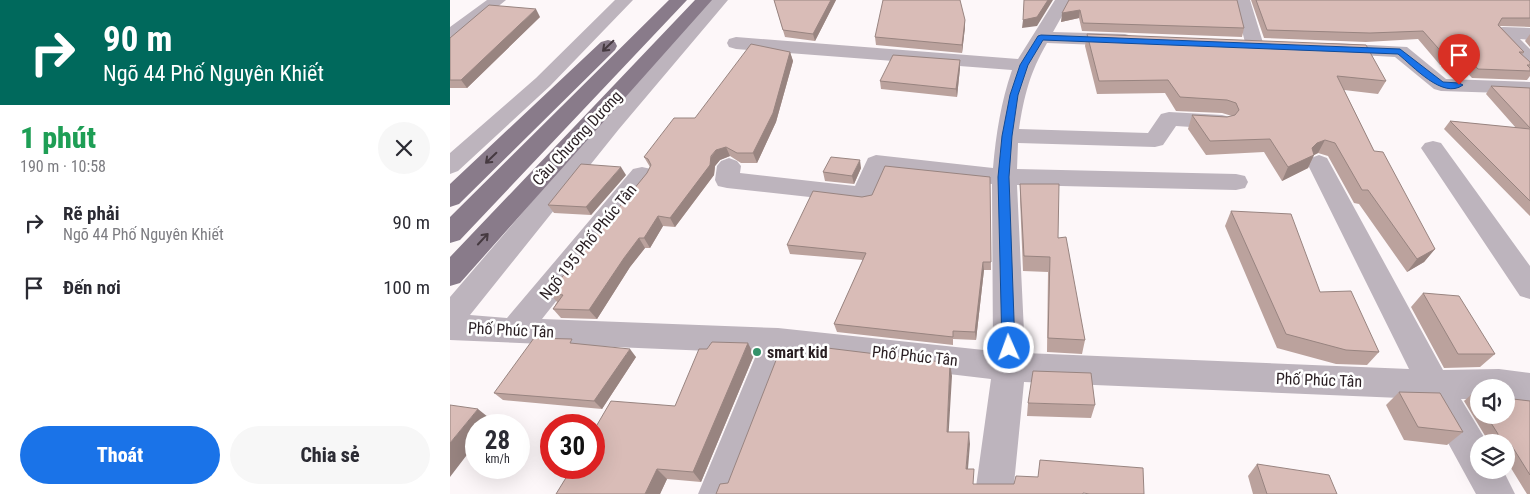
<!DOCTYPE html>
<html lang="vi">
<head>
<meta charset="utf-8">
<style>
  :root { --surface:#fff; --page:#f7f7f7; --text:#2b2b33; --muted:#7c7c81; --accent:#1a73e8 }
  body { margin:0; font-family:"Roboto Condensed",sans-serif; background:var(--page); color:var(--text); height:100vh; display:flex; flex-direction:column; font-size:19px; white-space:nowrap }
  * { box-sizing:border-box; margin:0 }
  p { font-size:16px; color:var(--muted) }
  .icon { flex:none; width:28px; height:28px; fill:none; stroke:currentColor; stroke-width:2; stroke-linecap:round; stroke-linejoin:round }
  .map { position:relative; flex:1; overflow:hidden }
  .drawer { display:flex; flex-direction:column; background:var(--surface); width:450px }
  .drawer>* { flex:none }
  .banner { background:#00695c; color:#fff; overflow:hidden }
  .fabs { position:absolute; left:1020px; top:379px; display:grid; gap:10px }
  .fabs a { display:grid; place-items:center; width:45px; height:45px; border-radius:50%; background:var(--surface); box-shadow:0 5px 20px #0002; font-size:25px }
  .speed { position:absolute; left:15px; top:414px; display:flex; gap:10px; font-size:25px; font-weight:700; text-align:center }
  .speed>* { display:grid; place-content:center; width:65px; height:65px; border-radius:50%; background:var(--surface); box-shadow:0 5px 20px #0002; line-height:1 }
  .speed small { font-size:12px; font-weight:400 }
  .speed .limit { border:8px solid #d22; background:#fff; color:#111 }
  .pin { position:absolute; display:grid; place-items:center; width:42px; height:42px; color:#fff; margin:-51px -21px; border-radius:50% 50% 50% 0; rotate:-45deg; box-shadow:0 0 5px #0007 }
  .pin .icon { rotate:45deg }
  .me { position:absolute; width:55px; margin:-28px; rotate:358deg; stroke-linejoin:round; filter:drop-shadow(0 0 4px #0008) }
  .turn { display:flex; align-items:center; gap:18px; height:105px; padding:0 20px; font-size:22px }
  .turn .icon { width:65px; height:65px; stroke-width:2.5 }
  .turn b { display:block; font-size:35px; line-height:42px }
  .round { display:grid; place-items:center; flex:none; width:52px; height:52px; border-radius:26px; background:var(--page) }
  .head { display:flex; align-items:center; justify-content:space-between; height:85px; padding:0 20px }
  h1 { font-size:30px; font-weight:800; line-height:38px; color:#1e9e55 }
  .button { display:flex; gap:10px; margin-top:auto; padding:10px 20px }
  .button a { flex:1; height:58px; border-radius:30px; background:var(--accent); color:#fff; font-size:20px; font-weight:800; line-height:58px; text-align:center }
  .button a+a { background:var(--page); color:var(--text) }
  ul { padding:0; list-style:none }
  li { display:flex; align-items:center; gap:15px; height:65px; padding:0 20px }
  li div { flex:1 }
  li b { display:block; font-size:19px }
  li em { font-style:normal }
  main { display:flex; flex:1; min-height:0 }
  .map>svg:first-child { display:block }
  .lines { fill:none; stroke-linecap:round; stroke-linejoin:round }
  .minor { fill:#bdb4bd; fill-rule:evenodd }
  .major { fill:#897b8a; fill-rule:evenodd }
  .wall { fill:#bba29d }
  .shaded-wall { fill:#988480 }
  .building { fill:#d9bcb7; stroke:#988480 }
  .oneway { stroke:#463a41 }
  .route { fill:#1a73e8; stroke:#114b97 }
  .poi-dot { fill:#34926a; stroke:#fff; stroke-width:2 }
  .labels { text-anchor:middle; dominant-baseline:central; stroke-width:5; stroke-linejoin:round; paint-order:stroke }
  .street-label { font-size:16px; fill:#291e22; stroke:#fff }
  .poi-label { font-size:16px; font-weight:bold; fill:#291e22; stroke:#fff; text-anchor:start }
</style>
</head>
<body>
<main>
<section class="drawer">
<div class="banner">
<div class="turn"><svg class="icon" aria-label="right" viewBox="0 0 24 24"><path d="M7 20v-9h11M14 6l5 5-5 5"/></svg><div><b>90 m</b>Ngõ 44 Phố Nguyên Khiết</div></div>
</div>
<div class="head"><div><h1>1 phút</h1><p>190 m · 10:58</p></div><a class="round"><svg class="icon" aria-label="close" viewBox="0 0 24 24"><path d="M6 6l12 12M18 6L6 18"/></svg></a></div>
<ul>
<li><svg class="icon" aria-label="right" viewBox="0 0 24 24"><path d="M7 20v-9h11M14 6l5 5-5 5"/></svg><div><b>Rẽ phải</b><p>Ngõ 44 Phố Nguyên Khiết</p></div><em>90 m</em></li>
<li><svg class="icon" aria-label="arrive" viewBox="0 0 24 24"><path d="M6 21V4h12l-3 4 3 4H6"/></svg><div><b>Đến nơi</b></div><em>100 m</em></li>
</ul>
<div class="button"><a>Thoát</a><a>Chia sẻ</a></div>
</section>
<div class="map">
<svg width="1080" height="494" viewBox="0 0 1080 494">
  <rect width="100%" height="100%" fill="#fdf7f9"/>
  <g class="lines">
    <path class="minor" d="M37,0h19l-49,40 -7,2v-15z
      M165,0h18l-83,86 -92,85 -8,3v-21l86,-75z
      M261,0h17l-109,129 -149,186 37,3 126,-149 9,-2 9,2 3,6 -3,6 -109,138 236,9 215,23 -1,-167 -107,-12 -12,29 -9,2 -137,-15 -9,-2 -3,-6 2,-14 4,-5 8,-3 8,3 4,5 -1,7 115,13 13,-28 8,-3 117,13c3,-34 8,-66 19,-98l-276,-21 -7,-2 -2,-4 2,-4 7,-2 282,22 37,-59h16l-18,32 72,2 7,2 2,4 -2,4 -7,2 -78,-3c-17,29 -23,53 -28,86l129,4 13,-19 8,-2 53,3 8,2 3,5 -3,5 -8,2 -46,-3 -13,19 -8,2 -137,-4 -1,26 219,5 9,2 3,6 -3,6 -9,2 -219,-5 8,168 384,16 -102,-206 4,-5 8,-3 8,3 116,212 56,-1 31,4v30l-24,-3v-12h-27v11h-18l26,43h-8v28h24l12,24h-39l-52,-95 -400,-17 -11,112h-38l16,-115 -203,-24 -52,139h-38l59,-141 -307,-13v-43l153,-178z
      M784,0h16l14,46 -2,4 -7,2 -7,-2 -2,-4z
      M1053,27l27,1v12l-10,-1 10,10v17l-7,-2 -29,-32 3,-4z
      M882,43l75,4 39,32 84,3v12l-89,-3 -7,-2 -39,-32 -70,-4 -3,-4 3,-4z
      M983,141l8,2 89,123v33l-10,-3 -99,-148 4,-5z"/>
    <path class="major" d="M219,0h18l-227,240 -10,3v-26z
      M245,0h17l-252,283 -10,3v-29z
      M158,40l7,2 2,4 -2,4 -156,154 -9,3v-23l151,-142z"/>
  </g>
  <path class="wall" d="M324,0h62l-21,41 -30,-4z
    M619,0l175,28 -2,9 -160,-6 -3,-13 -18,4z
    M801,0h279v27l-30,-1 24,26 -2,3 8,7v14l-3,4 -55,-2 -11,-12 -21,-1 -22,-26 -52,3 -102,-4z
    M90,17l-73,71h-17v-50z
    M515,20v7l-3,26 -86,-8 -1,-8z
    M637,34l299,47 -8,13 -34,-4 30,61 61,98 -11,13 -17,10 -48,-68 -5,-1 -26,-47 -10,-3 -4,2 -6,13 -26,13 -18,-29 -58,3 -18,-26 4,-14 35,2 5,-1 -10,-3 -46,-2 -11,-18 -68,1 -12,-48z
    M1080,34v13l-5,-6z
    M340,52l3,9 -17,61 -19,41h-16l-11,-7 -10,4 -5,6 -1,9 -39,52 -12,-1 -13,22h-5l-15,19 -33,52 -36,-1 -8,-9 4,-7 -8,-9 98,-120 3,-6 -6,-10 51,-39z
    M510,60v8l-3,29 -76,-8 -1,-8z
    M1041,86l39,2v128l-86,-87 6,-8 66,7 -30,-34z
    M411,168l-7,16 -29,-3 -2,-9z
    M176,175l-35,40 -37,-2 -6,-8z
    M540,177l1,93h-7l-8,70 -23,-1v6l-116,-13 -3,-8 29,-64 -73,-6 -3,-9 75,-48z
    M570,184l38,54 27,102 -3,14 -35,-2 1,-80 -25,-1 -3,-72z
    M781,211l148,141 -12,13 -31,-1 -59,-16 -52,-122z
    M973,293l72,61 -15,13 -36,1 -33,-61z
    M125,343l61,14 -34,52 -99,-9 -9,-7z
    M304,355l-53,127 -34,-3 -7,15h-104l119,-88z
    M1040,382l16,6h-22z
    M949,392l64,40 -16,13 -43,-5 -18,-35z
    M1023,393h6v22h27l7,-16 17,2v93h-3l-21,-34v-18h-23l4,-3 -23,-38z
    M578,403l67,2 -4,13 -64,-2z
    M807,464l80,30h-84l-5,-18z"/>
  <path class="shaded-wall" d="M381,0h5l-21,41 -2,-7z
    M598,0h5l-16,26 -15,2 1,-8z
    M86,9l4,8 -73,71 -6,-8z
    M630,10l-1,8 -18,4 1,-9z
    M515,20v7l-3,26v-8z
    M340,52l3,9 -17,61 -19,41 -4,-10z
    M510,60v8l-3,29 -1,-8z
    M875,140l-7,13 -4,2 -6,13 -26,13 6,-14 24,-19 5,-5z
    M276,147l4,9 -10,4 -5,6 -1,9 -39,52 -5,-9 46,-68z
    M410,160l1,8 -7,16 -2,-8z
    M171,167l5,8 -35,40 -5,-8z
    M208,216l5,10 -13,22 -6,-10z
    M189,238l6,10 -15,19 -33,52 -8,-9 35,-52z
    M985,249l-11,13 -17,10 10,-13z
    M533,262l1,8 -8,70 -1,-8z
    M298,343l6,12 -53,127 -8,-10z
    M180,349l6,8 -34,52 -8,-8z
    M500,363l2,13 -4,68 -1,-12z
    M28,409l15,12 -3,4h-14v18l-26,34v-34z
    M519,432l1,12 -3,37 -1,-12z
    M207,469l10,10 -7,15h-15z"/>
  <path class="building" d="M324,0h57l-18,34 -30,-4z
    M433,0h77l5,20 -3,25 -87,-8z
    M574,0h24l-11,17 -14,3z
    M619,0h168l7,28 -161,-5 -3,-13 -18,3z
    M806,0h274v18h-28l-4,7 26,27h-5l11,10v3h-3l3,3v3l-52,-2 -11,-12 -22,-1 -22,-25 -53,2 -103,-3z
    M39,5l47,4 -75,71h-11v-42z
    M637,34l279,11 20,36 -49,-5 37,75 9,1 52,97 -18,10 -49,-69h-6l-27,-47 -10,-3 -8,3 -5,5 2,7 -26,12 -18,-28 -60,2 -18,-26 35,2 8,-2 4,-5 -3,-7 -9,-3 -47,-3 -12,-17 -69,1z
    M301,44l39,8 -17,61 -20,40h-16l-11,-6 -10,3 -5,6 -1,9 -40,53 -12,-2 -14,22h-5l-15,20 -35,52 -36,-1 10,-14 -14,-2 98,-120 4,-8 -3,-6 -4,-2 30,-39h21z
    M443,55l67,5 -4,29 -76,-8z
    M1041,86l39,2v40z
    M1000,121l80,8v72z
    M381,157l29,3 -8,16 -29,-4z
    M131,164l40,3 -35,40 -38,-2z
    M435,166l105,11 1,85h-8l-8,70 -22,-1v6l-119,-13 32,-71 -79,-8 26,-54 49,6 10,-2z
    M570,184h39l-1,54 8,-1 19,103 -37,-2 2,-81 -26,-1z
    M781,211l60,3 29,78 31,-1 28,61 -33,-2 -60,-16z
    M973,293l36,3 36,58h-37z
    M84,338l38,1 -2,4 60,6 -36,52 -100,-8z
    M262,342l36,1 -55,129 -36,-3 -12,25h-89l16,-26h22v-38l17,-29 64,5 24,-57h8z
    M369,347l131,16 -3,69h22l-3,37h8l-1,15h41l2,-8 22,1 2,-17 103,8 1,26h-54l-7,-1v1h-367l4,-10 8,-1 52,-133 33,10z
    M583,371l58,2 4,32 -67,-2z
    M1040,382h13l3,6h-16z
    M1056,388l7,11 17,2v74l-20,-32 -20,-2v-4h7l1,-3 -12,-19h20z
    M949,392l41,1 23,39 -45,-5z
    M1023,393h6v10z
    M0,405l28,4 -28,34z
    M807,464l72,11 8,19h-70z"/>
  <defs><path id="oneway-shaft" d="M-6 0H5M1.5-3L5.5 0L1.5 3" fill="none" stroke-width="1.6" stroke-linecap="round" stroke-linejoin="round" transform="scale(1.25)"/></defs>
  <g class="oneway">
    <use href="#oneway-shaft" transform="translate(158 46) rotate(136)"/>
    <use href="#oneway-shaft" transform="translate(41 158) rotate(136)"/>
    <use href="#oneway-shaft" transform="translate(33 239) rotate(-47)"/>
  </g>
  <path class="route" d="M591,35l359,14 43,33 16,1 4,2c-20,15 -50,-19 -65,-31l-355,-14 -15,25 -10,30 -6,41 -3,41 6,171 -2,4 -4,2 -5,-2 -2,-4 -4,-171 4,-41 8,-41 10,-30 18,-29z"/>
  <circle class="poi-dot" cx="307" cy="352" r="5"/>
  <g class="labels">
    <g class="street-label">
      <text transform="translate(127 138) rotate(-47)">Cầu Chương Dương</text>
      <text transform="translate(138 242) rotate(-51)">Ngõ 195 Phố Phúc Tân</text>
      <text transform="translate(61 330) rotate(3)">Phố Phúc Tân</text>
      <text transform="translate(465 356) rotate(6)">Phố Phúc Tân</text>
      <text transform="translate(869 380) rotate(2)">Phố Phúc Tân</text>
    </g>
    <g class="poi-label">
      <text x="317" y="352">smart kid</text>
    </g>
  </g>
</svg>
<div class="fabs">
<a><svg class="icon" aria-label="sound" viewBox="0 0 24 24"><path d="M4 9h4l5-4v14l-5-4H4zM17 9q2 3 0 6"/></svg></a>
<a><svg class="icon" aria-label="layers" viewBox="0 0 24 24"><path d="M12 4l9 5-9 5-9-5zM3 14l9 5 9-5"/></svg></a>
</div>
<div class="speed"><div>28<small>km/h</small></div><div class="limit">30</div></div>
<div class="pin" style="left:1009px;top:85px;background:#d93025"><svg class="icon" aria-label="arrive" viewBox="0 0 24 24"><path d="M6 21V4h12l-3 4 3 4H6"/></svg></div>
<svg class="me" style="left:559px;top:348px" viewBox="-20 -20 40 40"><circle r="17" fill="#1a73e8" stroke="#fff" stroke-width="3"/><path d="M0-11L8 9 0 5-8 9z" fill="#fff"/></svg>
</div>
</main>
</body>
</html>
